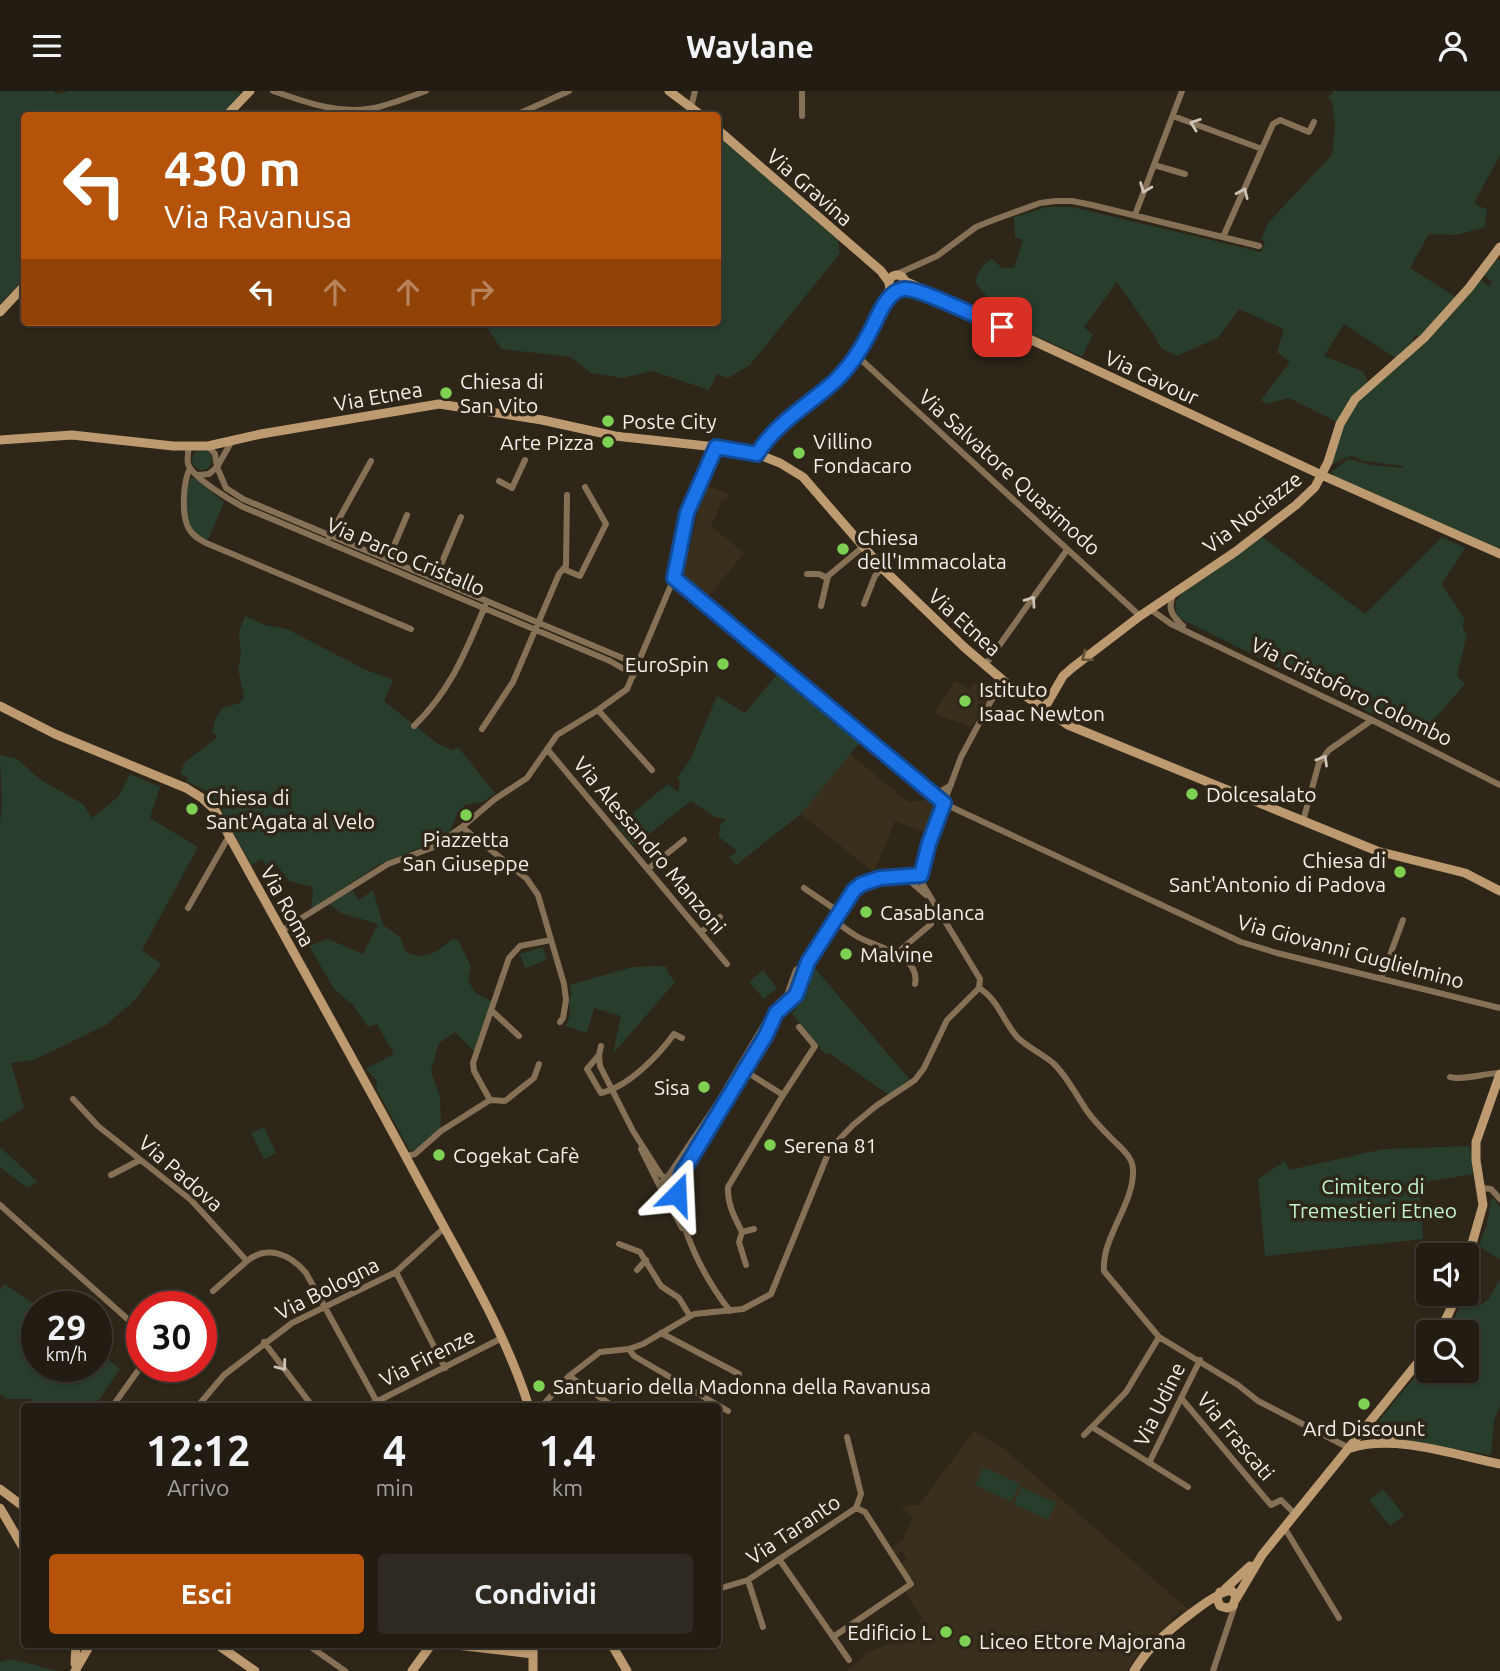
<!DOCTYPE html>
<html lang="it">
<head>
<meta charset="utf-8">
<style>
  :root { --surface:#221c13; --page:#2e2921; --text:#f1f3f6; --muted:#a2a1a0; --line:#3f3a33; --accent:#b45309 }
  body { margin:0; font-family:Ubuntu,sans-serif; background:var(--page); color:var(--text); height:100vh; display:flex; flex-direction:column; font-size:26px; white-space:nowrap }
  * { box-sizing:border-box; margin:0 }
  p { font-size:23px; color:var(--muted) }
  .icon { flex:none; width:38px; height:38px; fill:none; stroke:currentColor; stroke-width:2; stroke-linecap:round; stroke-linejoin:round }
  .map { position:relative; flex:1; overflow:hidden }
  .sheet { position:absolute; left:21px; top:1312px; width:700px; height:245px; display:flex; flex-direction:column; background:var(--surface); border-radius:7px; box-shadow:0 2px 5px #0004,0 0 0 2px var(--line) }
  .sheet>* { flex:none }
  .banner { position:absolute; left:21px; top:21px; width:700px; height:214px; border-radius:7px; box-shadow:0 2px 5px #0004,0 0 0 2px var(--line); background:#b45309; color:#fff; overflow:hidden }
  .fabs { position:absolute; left:1416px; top:1152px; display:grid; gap:14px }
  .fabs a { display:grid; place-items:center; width:63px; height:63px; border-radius:7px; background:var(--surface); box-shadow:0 2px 5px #0004,0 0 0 2px var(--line); font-size:35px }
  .speed { position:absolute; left:21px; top:1200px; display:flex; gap:14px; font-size:35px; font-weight:700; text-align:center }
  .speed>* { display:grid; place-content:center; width:91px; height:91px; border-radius:50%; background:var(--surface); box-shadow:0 2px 5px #0004,0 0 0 2px var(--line); line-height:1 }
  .speed small { font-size:18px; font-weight:400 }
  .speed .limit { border:10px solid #d22; background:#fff; color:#111 }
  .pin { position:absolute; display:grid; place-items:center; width:60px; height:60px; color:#fff; margin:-30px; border-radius:14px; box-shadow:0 4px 10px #0006 }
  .me { position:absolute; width:77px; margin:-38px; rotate:21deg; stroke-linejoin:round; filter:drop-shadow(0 0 5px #0008) }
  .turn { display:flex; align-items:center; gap:24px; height:147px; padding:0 28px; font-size:32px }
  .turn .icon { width:91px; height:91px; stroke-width:2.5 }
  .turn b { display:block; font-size:49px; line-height:60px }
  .lanes { display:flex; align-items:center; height:66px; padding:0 28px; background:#0003; justify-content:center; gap:35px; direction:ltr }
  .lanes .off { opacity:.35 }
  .eta { display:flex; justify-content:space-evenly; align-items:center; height:119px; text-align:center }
  .eta b { font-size:42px; font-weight:700; line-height:49px }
  .primary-button { display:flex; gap:14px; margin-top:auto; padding:14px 28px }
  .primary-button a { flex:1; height:80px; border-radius:7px; background:var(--accent); color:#fff; font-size:28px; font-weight:700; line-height:80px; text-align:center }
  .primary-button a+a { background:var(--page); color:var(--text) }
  header { display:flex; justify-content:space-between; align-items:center; height:91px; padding:0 28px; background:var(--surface); font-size:32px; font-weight:700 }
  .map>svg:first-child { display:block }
  .built { fill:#3a2f1c }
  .green { fill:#293d2d }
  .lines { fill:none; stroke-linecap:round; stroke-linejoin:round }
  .street { stroke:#877156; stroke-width:6 }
  .secondary { stroke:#bd9a6f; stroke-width:9 }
  .oneway { stroke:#cec3b4 }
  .oneway2 { stroke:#67543b }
  .route-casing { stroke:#114b97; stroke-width:18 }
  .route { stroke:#1a73e8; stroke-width:12 }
  .poi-dot { fill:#7ed153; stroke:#2e2619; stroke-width:2.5 }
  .labels { text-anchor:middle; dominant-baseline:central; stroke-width:7; stroke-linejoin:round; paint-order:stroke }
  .street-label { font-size:21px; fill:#f4efe6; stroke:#2e2619 }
  .poi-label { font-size:21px; fill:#f4efe6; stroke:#2e2619; text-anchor:start }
  .park-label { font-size:21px; fill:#c1f2c9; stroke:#2e2619 }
</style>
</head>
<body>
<header><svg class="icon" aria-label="menu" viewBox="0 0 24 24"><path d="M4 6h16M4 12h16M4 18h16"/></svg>Waylane<svg class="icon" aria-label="person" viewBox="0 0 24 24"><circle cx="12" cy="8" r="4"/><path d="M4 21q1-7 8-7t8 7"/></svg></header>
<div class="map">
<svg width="1500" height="1580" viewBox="0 0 1500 1580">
  <rect width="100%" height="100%" fill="#2e2619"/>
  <path class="built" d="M704,393l25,11 -3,5 -3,-1 -12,27 33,27 -37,45 -22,-18 -4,-10 3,-20 6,-2 8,-36 -4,-2z
    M955,589l14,9 5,-7 16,16 -18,29 -38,-13z
    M850,663l58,48 24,-2 5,6 -1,9 -7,19 -34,-13 -20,49 -3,1 -71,-57z
    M974,1340l31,19 184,160h-8l-9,7 -1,7 -23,17 -21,30h-280l20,-18 48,-20 7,-16 -17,-25 11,-6 -15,-23 6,-5 -6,-8 -5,4 -4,-7 11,-8 9,-21 -11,-12 18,-1z"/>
  <path class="green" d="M0,0h53l3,3 14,-3h164l8,2 -9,11 -14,11h-195v163l-24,26z
    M1334,0h166v64l-26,48 13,7 -2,17 -29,8 -27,-1 -19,34 46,29 -36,40 -5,-2 -2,3 1,5 -17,16 -53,-35 -20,32 40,16 4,12 -31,38 -48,-24 -23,6 -5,-4 29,-38 -13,-10 7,-23 -45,-20 -21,29 -42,18 -15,-8 -7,-13 -37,-53 -33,45 9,8 -11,22 -101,-46 7,-13 -13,-16c3,-9 8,-20 17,-23l10,9h12l9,-28 -8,-3 -1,-20 33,-10h25l189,45 4,-11 -4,-1 6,-16 65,-69 3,-29 -3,-24 -4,-5z
    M718,43l120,106 1,10 2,2 -91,113 -22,13 -11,-4 -8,16 -57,-19 -30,7 -31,-5 -20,-16 -70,-8 -17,-27h234z
    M1495,168l5,1v290l-164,-72 -5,-6 18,-13 22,6 32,3v-2l-38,-5 -13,-5 -8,2 -14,8 11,-38 17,-28 122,-120 9,6 3,-4 -9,-7z
    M192 369a10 10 0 1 1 20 0a10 10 0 1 1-20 0Z
    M191,387h4l29,24 -16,38c-5,-3 -11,-5 -15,-10 -8,-11 -10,-41 -2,-52z
    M1260,444l105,79 77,-77 23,11 -23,36 23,36 -3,7 5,7 -10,42 8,8 -46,53 -240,-119c-6,-9 -4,-17 2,-24z
    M245,525l20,9 22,4 77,40 29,11 -9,21 54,43 14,6 6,-3 37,46 -12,9 -18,3 -7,7 -8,19 -18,12 -54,22 -67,45 2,-23 -24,-6 -13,-17 -9,4 -5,-9 -11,6 -29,-53 -1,-8 -6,-1 -3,-10 -24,-11 -2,-6 -6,-2 4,-11 32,-25v-3l-4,-2 3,-13 7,-12 18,-5 4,-7 -6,-27 3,-15 -2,-22z
    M779,581l82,69 -60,73 -65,51 -7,-8 8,-6 -19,-15 3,-12 5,-5 -11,-2 -24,-16 -57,45 -17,-20 51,-42 10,8 2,-10 -3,-4 13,-18 27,-64 28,17z
    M0,664l17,4 24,21 42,24 9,14 26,-21 12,-23 30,13 -10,31 48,29 -56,103 19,14 -25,35 -30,26 -72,35 -23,3 13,45 -24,15v-300c4,-20 0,-46 0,-68z
    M352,799l7,10 14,-10 10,35 17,12 6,15c21,9 31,0 46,-13l6,1 13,27 -3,13 7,13 17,8 -18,50 -19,-19 -16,11 -8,28 9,26 1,32 -23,20 -8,2 -34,-63 1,-7 -11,-12 28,-15 -17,-30 -9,3 -15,-22 -19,-16 -25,-43 19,-7 35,15 15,-30 -37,-11 -12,-9z
    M543,856l4,13 -22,8 -5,-14z
    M660,875l7,1v5l8,10 -62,72 8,-38 -27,-8 -7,25 -22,-7c5,-6 7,-17 3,-24l4,-8 -3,-9 64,-18z
    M814,876l96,113 -20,14 -4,-1 -57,-40 -3,2 -34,-41 18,-28 -5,-4z
    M763,879l14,18 -13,11 -15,-17z
    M264,1036l12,26 -12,6 -13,-26z
    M1470,1055l4,28 -55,9 4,56 -158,17 -7,-77 27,-18 4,9 95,-21z
    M0,1056l38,35 -11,6 -27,-21z
    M1494,1107l6,9v53l-21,-14 8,-22 4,-25z
    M1500,1188v126l-6,16 -3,34 -94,-16 -14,-5 -6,-11 51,-62v9h38v-38h-18l7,-4 -4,-3 11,-22 15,4 11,-7z
    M5,1193l33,23 -1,60h59v-17l24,19 -26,38h-53l-10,-8h-24l-7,-5v-104z
    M983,1376l37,17 -9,18 -36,-17z
    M1022,1396l34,16 -8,17 -34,-16z
    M1383,1398l21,26 -14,11 -21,-26z
    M11,1568l47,12h-58v-9z"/>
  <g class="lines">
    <path class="street" d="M273,0c32,11 66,24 101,17 18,-4 35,-11 52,-17
      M691,16l4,-16
      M516,24l53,-24
      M802,25v-25
      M1173,25l89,33
      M1154,74l31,9
      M1135,124l47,-124
      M1223,146l50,-113 7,-4 29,12 5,-10
      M897,183l40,-18 39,-29 20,-8 44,-16 16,-2h16l20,4 167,41
      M885,213l12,-13
      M856,264l284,261
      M232,350l-15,26 9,21 17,11 382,160 15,2
      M189,356c-1,5 -2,12 -1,17 5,14 42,36 55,43l367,154 24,14
      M757,363c18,-30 48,-48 75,-71 25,-20 49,-66 57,-98
      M190,377c-7,14 -9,47 -1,61 4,7 10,10 17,14l205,86
      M198,384l11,-1 8,-7 -2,-13 -7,-8
      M499,390l13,7 13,-28
      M329,446l42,-76
      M865,457l14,-13 10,2
      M388,469l19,-45
      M563,478l17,7 26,-52 -21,-37
      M807,483h12l6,3 3,-1
      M674,487l253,212 22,16 292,136 36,11 223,55
      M435,488l26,-62
      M1174,502c-7,15 -3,22 9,33
      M864,513l11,-28 7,-8
      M821,515l7,-30 36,-30
      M1150,518l21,15 201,96 128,65
      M986,573l81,-114
      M598,619l54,60
      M414,635c37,-36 51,-73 71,-120
      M482,638l31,-47 46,-108 7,-8 1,-71
      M547,658l180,215
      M930,700h11l10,-6
      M1303,730l16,-58 10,-13 43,-30
      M462,736l65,52 11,16 26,89 2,16 -3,18 -3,4
      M648,778l36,-29
      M904,785l22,19
      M804,797l35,24
      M188,817l41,-72
      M834,829c8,6 15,12 24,17 18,10 63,18 57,47
      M281,840l107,-67 46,-17 28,-20 33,-28 32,-21 30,-43 41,-25 29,-21 47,-111 13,-65 29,-66
      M701,841l19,-15
      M897,862l34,-29
      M1381,888l22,-59
      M979,897c20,12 24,34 39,50 11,10 24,16 35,25 14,13 23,32 34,48 7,10 16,19 25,28 8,8 20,17 21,30 2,34 -32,69 -29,102l55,66 79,48 20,16 91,47
      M979,897l1,-9 -58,-96 -1,-8 8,-32 32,-86 30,-56 14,-19
      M491,919l28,26
      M601,955l-2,9 1,11 33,65 28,44 5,3
      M599,964l-12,14 14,24c27,-6 57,-37 73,-59l8,4
      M742,978l41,26 -55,92c-1,17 7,31 14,45
      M1450,986c10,4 36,-4 50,-4
      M783,1004l32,-49 -16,-19
      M73,1008l25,27 93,74 56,61c21,-17 44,-6 59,12l71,129
      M490,1009l-16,-29 -1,-8 36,-105 11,-12 31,-6
      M490,1009l15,1 29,-23 5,-14
      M641,1058l20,40
      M406,1065l9,-2 26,-23 49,-31
      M111,1084l29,-15
      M661 1095a8 8 0 1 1 16 0a8 8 0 1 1-16 0Z
      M667,1087l50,-74 48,-81 13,-20 9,-8 9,-25 10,-7
      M677,1096l5,-14 30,-48 9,-19 45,-71 5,-15 25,-25 12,-33 46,-72c19,-15 44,-13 67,-15
      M1482,1097l9,1 9,10
      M676,1099c5,42 28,88 54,121
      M663,1101l19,36
      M0,1114l142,127
      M742,1141l-3,10 7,23
      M742,1141l12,-3
      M619,1153l21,8 21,34 18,12 11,18
      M637,1179l9,-10
      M396,1181l49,96
      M213,1200l34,-30
      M661,1242l78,41
      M264,1251l49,65
      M629,1258l5,7 94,55
      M569,1285l45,31
      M1181,1307l90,107 10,-5 14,14
      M112,1316l30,-42
      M197,1316l27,-32 68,-52 104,-51 48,-44
      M366,1316l136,-69
      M541,1316l28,-31 31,-24 29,-3 14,-5 51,-30 49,-5 28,-15 59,-145 23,-24 23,-19 39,-26 9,-12 23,-48 32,-32
      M1092,1336l96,60
      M1084,1344l42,-43 33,-55
      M1149,1372l51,-103
      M1284,1436l55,91
      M779,1468l70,101
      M748,1489l15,47
      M718,1498l30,-9 108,-72 5,-14 -14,-57
      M833,1546l78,-53 -46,-72 -9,-4
      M308,1554l37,26
      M1213,1580l22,-66"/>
    <path class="secondary" d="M669,0l32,24
      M227,24l23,-24
      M718,39l163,141 8,11
      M889 192a8 8 0 1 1 16 0a8 8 0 1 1-16 0Z
      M905,190l421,196 174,77
      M903,197l17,4
      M0,221l24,-26
      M0,349l72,-5 101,11h35l53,-12 178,-30 103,16 73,16 101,11 41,7 23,9 23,14 79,91 82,79 41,35 63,43 309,126 88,22 35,18
      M0,615l55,28 131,54 16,10 13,12c68,124 138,248 205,373 39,73 84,145 109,224
      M1044,618l19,-33 9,-8 68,-52 95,-64 61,-47 19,-18 13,-25 12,-38 15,-25 69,-61 45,-50 31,-41
      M1466,1174l17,-60 -7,-45v-18l24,-68
      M1440,1241l18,-39
      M1371,1330l7,12 13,7
      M1351,1357c44,-14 104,7 149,16
      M0,1398l24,18
      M0,1417l24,41
      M1225,1498l25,-23
      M1236,1508l26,-44 166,-205
      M218,1554l37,26
      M456,1554l77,9
      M612,1554l15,26
      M75,1573l1,-19
      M75,1580l15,-26
      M412,1580l19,-26
      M533,1580v-26
      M1134,1580c5,-8 10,-16 17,-23 11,-12 67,-60 81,-57l4,5 -3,10 -6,2 -7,-2 -3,-7 3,-7"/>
  </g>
  <defs><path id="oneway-chevron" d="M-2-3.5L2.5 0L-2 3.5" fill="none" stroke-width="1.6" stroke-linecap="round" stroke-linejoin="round" transform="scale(1.75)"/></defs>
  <g class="oneway">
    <use href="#oneway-chevron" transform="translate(1195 33) rotate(-160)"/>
    <use href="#oneway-chevron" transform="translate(1145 97) rotate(111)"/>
    <use href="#oneway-chevron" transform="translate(1243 102) rotate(-66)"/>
    <use href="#oneway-chevron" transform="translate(1031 510) rotate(-55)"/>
    <use href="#oneway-chevron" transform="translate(1323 669) rotate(-60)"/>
    <use href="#oneway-chevron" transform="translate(282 1275) rotate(53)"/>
  </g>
  <use class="oneway2" href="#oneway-chevron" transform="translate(1086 566) rotate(143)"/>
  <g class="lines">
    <defs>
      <path id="route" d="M677,1103l5,-21 84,-138 10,-22 20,-18 12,-33 46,-72 8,-6 18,-6 41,-3 8,-32 15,-40 -270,-225 13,-65 29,-66 41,7c19,-31 50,-48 77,-72 15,-14 28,-34 37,-52 7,-13 15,-38 32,-41 14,-3 80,31 99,38"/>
    </defs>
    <use href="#route" class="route-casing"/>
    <use href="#route" class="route"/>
  </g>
  <g class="poi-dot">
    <circle cx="446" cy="302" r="7"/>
    <circle cx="608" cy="330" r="7"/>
    <circle cx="608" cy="351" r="7"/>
    <circle cx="799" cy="362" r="7"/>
    <circle cx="843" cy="458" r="7"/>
    <circle cx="723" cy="573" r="7"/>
    <circle cx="965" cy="610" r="7"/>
    <circle cx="1192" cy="703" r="7"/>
    <circle cx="192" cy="718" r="7"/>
    <circle cx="466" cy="724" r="7"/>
    <circle cx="1400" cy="781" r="7"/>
    <circle cx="866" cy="821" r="7"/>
    <circle cx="846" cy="863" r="7"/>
    <circle cx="704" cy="996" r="7"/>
    <circle cx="770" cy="1054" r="7"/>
    <circle cx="439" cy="1064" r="7"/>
    <circle cx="539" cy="1295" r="7"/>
    <circle cx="1364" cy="1313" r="7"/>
    <circle cx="946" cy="1541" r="7"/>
    <circle cx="965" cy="1550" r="7"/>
  </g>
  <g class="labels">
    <g class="street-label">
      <text transform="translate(810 96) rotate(41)">Via Gravina</text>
      <text transform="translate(1152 286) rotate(25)">Via Cavour</text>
      <text transform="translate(378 305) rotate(-10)">Via Etnea</text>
      <text transform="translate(1010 381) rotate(42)">Via Salvatore Quasimodo</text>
      <text transform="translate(1252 421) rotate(-38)">Via Nociazze</text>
      <text transform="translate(406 465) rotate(23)">Via Parco Cristallo</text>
      <text transform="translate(965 531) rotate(42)">Via Etnea</text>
      <text transform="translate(1352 600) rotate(26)">Via Cristoforo Colombo</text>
      <text transform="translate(650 754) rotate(50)">Via Alessandro Manzoni</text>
      <text transform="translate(288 815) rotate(61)">Via Roma</text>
      <text transform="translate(1351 860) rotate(15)">Via Giovanni Guglielmino</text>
      <text transform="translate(181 1082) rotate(41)">Via Padova</text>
      <text transform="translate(327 1197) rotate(-27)">Via Bologna</text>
      <text transform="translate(427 1266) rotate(-27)">Via Firenze</text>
      <text transform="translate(1159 1313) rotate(-64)">Via Udine</text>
      <text transform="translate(1236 1345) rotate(50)">Via Frascati</text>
      <text transform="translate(793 1438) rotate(-34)">Via Taranto</text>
    </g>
    <g class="poi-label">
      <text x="460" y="290">Chiesa di<tspan x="460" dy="24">San Vito</tspan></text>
      <text x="622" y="330">Poste City</text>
      <text x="813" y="350">Villino<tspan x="813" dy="24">Fondacaro</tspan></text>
      <text x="594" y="351" text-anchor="end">Arte Pizza</text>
      <text x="857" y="446">Chiesa<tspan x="857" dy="24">dell'Immacolata</tspan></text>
      <text x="709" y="573" text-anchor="end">EuroSpin</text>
      <text x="979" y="598">Istituto<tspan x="979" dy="24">Isaac Newton</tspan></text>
      <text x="1206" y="703">Dolcesalato</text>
      <text x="206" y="706">Chiesa di<tspan x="206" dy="24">Sant'Agata al Velo</tspan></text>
      <text x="466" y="748" text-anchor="middle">Piazzetta<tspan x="466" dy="24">San Giuseppe</tspan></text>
      <text x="1386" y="769" text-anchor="end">Chiesa di<tspan x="1386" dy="24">Sant'Antonio di Padova</tspan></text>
      <text x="880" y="821">Casablanca</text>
      <text x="860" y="863">Malvine</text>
      <text x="690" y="996" text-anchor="end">Sisa</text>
      <text x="784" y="1054">Serena 81</text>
      <text x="453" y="1064">Cogekat Cafè</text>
      <text x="553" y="1295">Santuario della Madonna della Ravanusa</text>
      <text x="1364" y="1337" text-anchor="middle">Ard Discount</text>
      <text x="932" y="1541" text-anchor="end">Edificio L</text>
      <text x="979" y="1550">Liceo Ettore Majorana</text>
    </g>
    <g class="park-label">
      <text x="1373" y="1095">Cimitero di<tspan x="1373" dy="24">Tremestieri Etneo</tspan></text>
    </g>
  </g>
</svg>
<div class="fabs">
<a><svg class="icon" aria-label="sound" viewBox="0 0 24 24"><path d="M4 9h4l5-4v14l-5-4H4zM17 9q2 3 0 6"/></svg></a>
<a><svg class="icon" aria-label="search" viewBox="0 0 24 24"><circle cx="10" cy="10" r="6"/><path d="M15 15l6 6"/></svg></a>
</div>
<div class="speed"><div>29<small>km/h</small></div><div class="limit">30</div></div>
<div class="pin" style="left:1002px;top:236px;background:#d93025"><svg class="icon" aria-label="arrive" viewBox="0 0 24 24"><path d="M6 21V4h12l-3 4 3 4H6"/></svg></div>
<svg class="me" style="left:677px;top:1103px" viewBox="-20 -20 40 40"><path d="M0-17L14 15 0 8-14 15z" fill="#1a73e8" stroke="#fff" stroke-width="4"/></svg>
<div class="banner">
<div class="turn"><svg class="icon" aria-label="left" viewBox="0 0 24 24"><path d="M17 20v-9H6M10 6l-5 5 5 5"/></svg><div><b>430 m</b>Via Ravanusa</div></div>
<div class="lanes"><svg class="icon" aria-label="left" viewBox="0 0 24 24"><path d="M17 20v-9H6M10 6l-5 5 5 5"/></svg><svg class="icon off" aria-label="ahead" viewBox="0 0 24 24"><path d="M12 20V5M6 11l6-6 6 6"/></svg><svg class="icon off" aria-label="ahead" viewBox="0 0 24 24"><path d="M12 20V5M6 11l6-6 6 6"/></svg><svg class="icon off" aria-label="right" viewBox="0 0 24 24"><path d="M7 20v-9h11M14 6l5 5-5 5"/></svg></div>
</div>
<section class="sheet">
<div class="eta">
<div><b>12:12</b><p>Arrivo</p></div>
<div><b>4</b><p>min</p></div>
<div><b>1.4</b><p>km</p></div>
</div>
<div class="primary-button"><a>Esci</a><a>Condividi</a></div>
</section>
</div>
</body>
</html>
